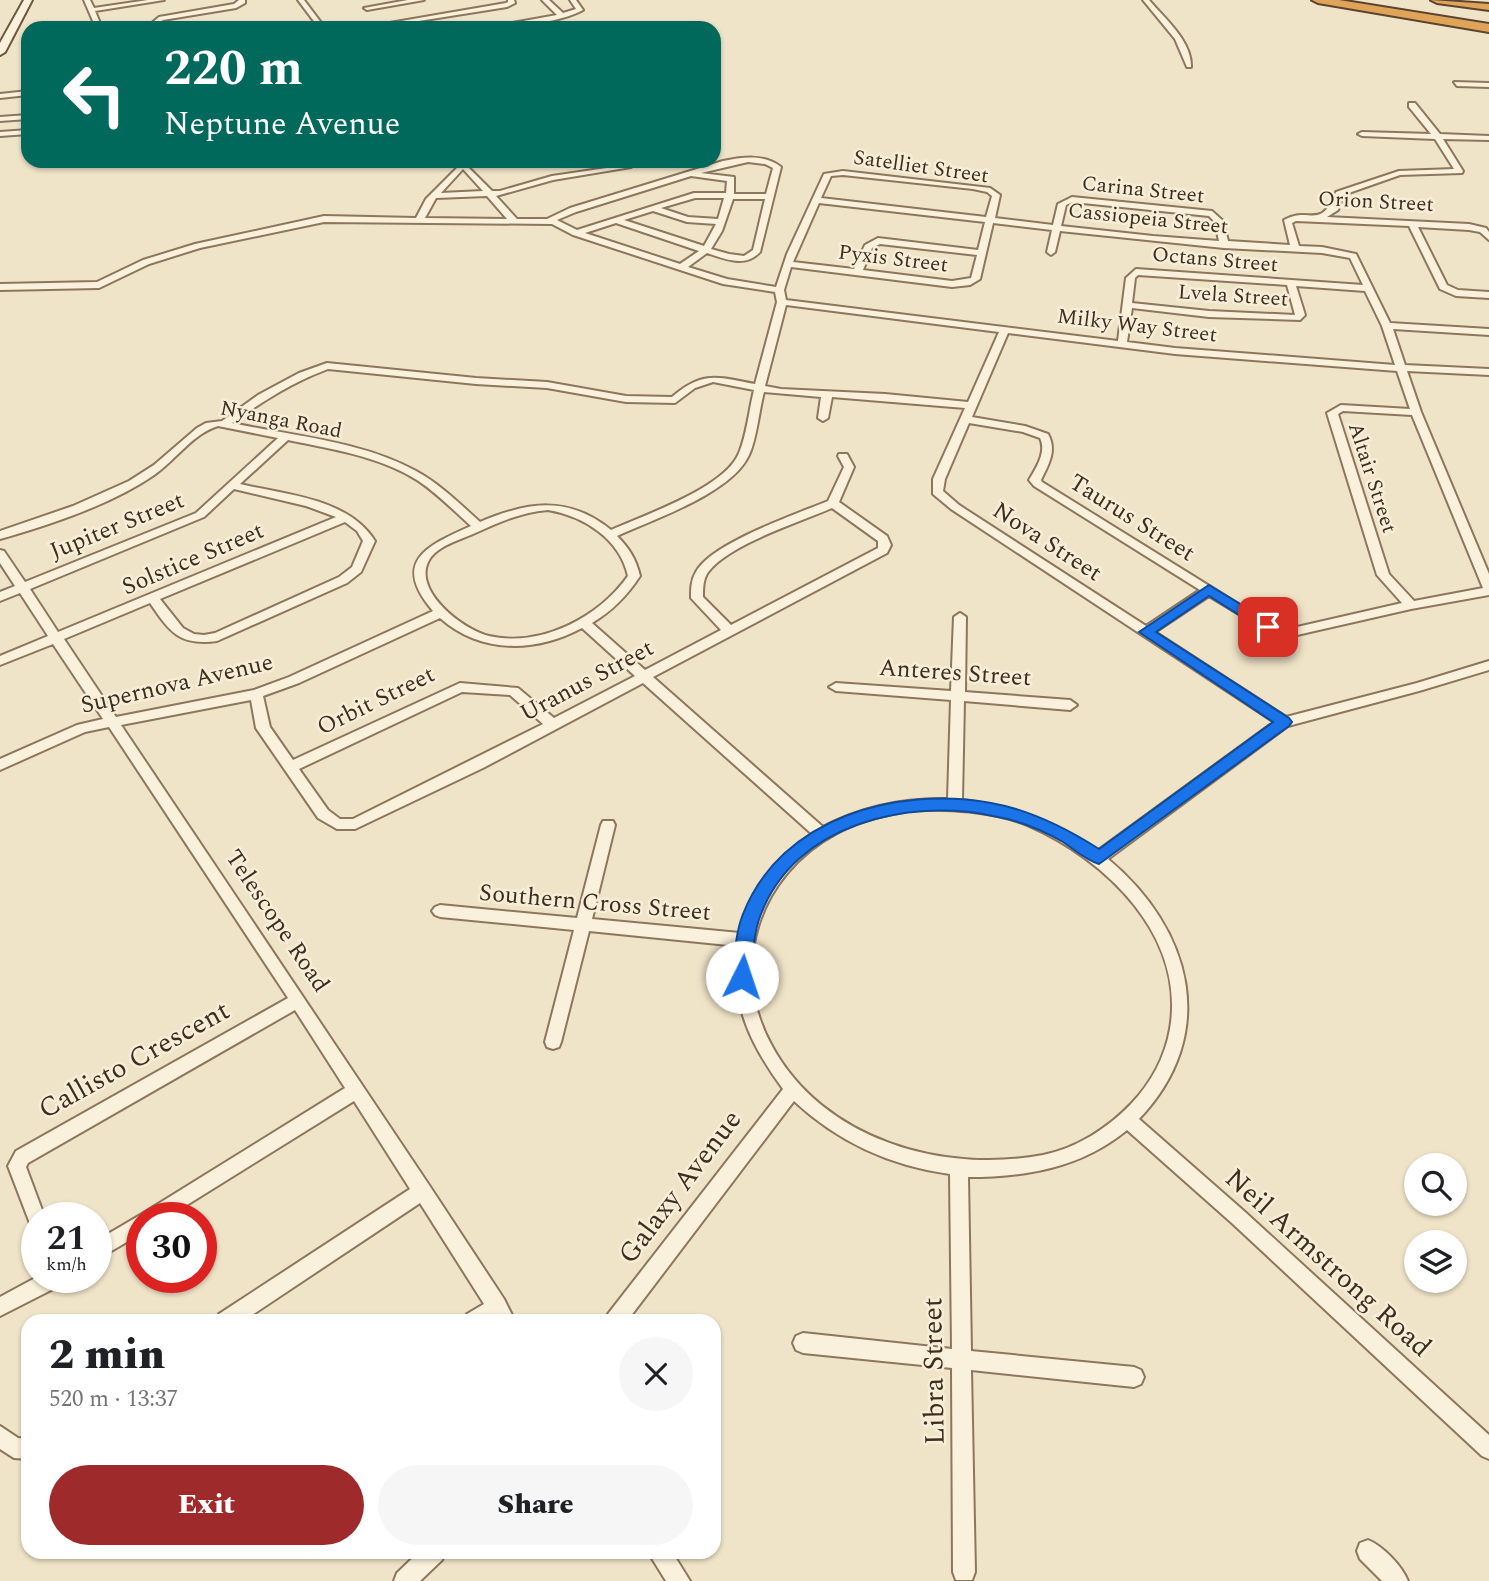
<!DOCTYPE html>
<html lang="en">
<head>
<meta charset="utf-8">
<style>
  :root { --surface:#fff; --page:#f6f6f6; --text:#202124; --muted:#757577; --accent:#9e2a2b }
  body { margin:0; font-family:Spectral,serif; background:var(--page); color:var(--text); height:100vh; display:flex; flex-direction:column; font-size:26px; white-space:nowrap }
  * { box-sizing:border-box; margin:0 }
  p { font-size:23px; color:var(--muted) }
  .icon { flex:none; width:38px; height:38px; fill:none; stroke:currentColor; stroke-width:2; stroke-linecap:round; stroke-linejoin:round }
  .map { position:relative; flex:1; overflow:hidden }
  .side { position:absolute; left:21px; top:1314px; width:700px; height:245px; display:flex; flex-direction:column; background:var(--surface); border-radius:21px; box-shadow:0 2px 5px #0004 }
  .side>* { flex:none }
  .top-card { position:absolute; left:21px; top:21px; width:700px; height:147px; border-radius:21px; box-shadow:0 2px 5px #0004; background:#00695c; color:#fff; overflow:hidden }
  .controls { position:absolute; left:1404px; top:1153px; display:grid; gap:14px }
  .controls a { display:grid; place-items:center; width:63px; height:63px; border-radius:50%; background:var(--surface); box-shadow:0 2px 5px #0004; font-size:35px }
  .speed { position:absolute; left:21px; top:1202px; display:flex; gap:14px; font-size:35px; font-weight:700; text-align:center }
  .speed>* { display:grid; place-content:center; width:91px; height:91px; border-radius:50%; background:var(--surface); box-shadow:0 2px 5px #0004; line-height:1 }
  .speed small { font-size:18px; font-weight:400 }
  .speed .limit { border:10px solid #d22; background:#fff; color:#111 }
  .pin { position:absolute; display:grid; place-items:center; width:60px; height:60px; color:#fff; margin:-30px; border-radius:14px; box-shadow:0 4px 10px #0006 }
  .me { position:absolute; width:77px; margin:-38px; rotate:4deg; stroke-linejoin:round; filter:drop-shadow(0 0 5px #0008) }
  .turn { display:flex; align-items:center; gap:24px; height:147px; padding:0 28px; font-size:32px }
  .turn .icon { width:91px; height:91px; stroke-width:2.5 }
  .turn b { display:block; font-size:49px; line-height:60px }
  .round { display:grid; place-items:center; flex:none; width:74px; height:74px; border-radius:37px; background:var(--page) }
  .head { display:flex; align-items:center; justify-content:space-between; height:119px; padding:0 28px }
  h1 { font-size:42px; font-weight:800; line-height:52px }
  .button { display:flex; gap:14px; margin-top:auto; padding:14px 28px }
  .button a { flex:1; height:80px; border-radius:42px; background:var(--accent); color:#fff; font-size:28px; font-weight:800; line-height:80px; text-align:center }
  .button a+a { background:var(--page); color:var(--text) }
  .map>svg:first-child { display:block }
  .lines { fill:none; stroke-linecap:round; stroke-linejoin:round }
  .street-casing { stroke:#8d765c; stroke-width:4 }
  .secondary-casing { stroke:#6f573f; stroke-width:4 }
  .highway-casing { stroke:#5b4430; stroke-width:4 }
  .street { fill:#faf1dc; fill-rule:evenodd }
  .secondary { fill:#faf1dc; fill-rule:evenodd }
  .highway { fill:#e0a458; fill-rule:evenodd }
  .route { fill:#1a73e8; stroke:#114b97; stroke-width:2 }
  .labels { text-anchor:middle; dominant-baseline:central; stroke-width:5; stroke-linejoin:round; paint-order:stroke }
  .far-street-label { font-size:21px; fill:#3d2e20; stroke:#f7eed8 }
  .street-label { font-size:24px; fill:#3d2e20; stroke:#f7eed8 }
  .near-street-label { font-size:28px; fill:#3d2e20; stroke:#f7eed8 }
</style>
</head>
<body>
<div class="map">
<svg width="1489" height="1581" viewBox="0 0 1489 1581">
  <rect width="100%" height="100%" fill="#f0e4c8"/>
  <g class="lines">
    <defs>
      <path id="street" d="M84,0h6l4,8 54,-8h16l-69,11 7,17h-6z
        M239,0h6v3l-9,5 -73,12 -3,2 2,6h-6l-3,-6 6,-5 75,-13z
        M298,0h6l21,28h-6z
        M408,0h16l-57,10 -3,-2z
        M508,0h6l1,3 -8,4 -126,20 -3,-2 128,-22 2,-1z
        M542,0h7l14,13 13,-4 -6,-9h6l7,10c-24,13 -72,18 -99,18l73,-13z
        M1143,0h6c16,19 43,41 42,67h-4l-12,-28z
        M241,26l23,2h-26z
        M1454,82l35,1v4l-32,-1z
        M28,91v4l-28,3v-4z
        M1409,103h6l25,31 49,2v4l-46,-1 20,32 -1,2 -62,2 -57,20 -5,15 -11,7 142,7 17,4 3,4v8l-9,-8 -11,-2 -51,-3 29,58 11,5 31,2v6l-33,-2 -16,-7 -31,-63 -113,-5 -4,2 7,23 23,1 34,7 34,69 99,6v6l-96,-6 12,36 84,4v6l-82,-4 14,41 68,162v21l-78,14 -114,26 -22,1 -66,-40 -54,36 131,85 131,-34 72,-22v9l-70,21 -131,35 -180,133c84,70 112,175 31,260l106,93 244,223v24l-7,-3 -249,-232 -106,-94c-46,38 -101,47 -159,47l3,174 163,16 7,3 3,7 -3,7 -7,3 -163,-17 4,202 -3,8h-16l-3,-8 -1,-204 -149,-15 -7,-3 -3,-7 3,-7 7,-3 149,16 -2,-175c-59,-8 -112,-32 -156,-73l-167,220h-21l2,-7 175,-225c-33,-45 -53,-86 -45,-143l-149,-15 -28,111 -2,5 -6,2 -6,-2 -2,-5 29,-112 -134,-13 -5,-2 -3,-4 3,-4 5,-2 137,13 24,-93 2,-4h10l2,4 -23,94 148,14c13,-42 35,-73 72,-99l-169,-151 -160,85 -128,61h-18l-19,-11 -62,-90 -5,-28 -130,25 308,460 75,114 11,22h-20l-1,-2 -3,2h-26l2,-7 17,-10 -64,-101 -177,118h-26l2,-7 191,-125 -56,-88 -188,117h-24v15l-46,27v-19l46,-27 203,-126 -50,-78 -267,153 -2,4 19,51h-8v11l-6,-3 -23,-60 8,-15 272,-153 -179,-271 -24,5 -85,38v-11l77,-34 26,-6 -50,-75 -53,21v-9l48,-20 -28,-43 -20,8v-9l15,-6 -15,-23v-13l4,1 21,31 171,-69 82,-75 -60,-12c-26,8 -42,34 -64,49 -42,29 -104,50 -154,64v-8l73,-25 56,-25 25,-16 43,-37 9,-5 16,-2 36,-26 41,-22 28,-10 149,15 71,4 79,14 46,1c31,-27 46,-20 83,-13l22,-82 -2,-10 -52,-8 -150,-49 -21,-11 -228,-2 -124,26 -51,16 -50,24 -99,2v-6l97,-2 46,-22 52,-16 129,-28 92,2 10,-19 37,-37 29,29h8l52,-15 75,-11 4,2 -78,13 -57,16 21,23h30l23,-11 153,-47c20,-4 41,-7 58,6l-21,85c-15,16 -35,7 -53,1l-19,14 39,12 49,8 11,-33 37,-80 19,-3 147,17 10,7 -5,23 58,7 5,-21 14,-7 140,14 11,10 5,20 62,4 -6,-25c26,-15 36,12 52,-28l63,-21 55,-2 -19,-30 -73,-3 -4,-2 4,-2 69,2 -22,-27zM748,162l17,2 8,4 -7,26h-32v-17l-33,-4zM463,169l20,22 -42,2zM843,175l130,14 14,3 5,4 -6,21 -165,-19 10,-22zM691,176l36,5 -1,12h-32l-117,37 -20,-10 19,-8zM487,196l20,23 -82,-1 11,-20zM695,198h29l-6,21 -30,-2 -27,-9zM733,199h32l-12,51 -9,6 -15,-2 -18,-5 11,-18zM1073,202l136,14 6,6 4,19 -66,-5 -92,-10 5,-21zM819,203l166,19 -7,28 -100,-12 -13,7 -11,24 -61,-7zM653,211l34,11 29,2 -12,22 -80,-26zM616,223l83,28 -19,13 -95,-31zM993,223l59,7 -5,22 4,3 4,-3 5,-21 164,17 98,5 28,5 13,27 -227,-16 -10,9 -8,63 -332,-41 -2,-10 7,-23 161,20 18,-2 10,-6zM880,244l97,11 -6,23 -19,3 -89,-11 9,-22zM1138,275l149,10 8,30 -86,-4 -77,-8 3,-25zM1296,286l69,5 17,35 13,39 -220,-17 -48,-6 5,-34 77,9 91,3 5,-5zM786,305l213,27 -31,70 -83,-8 -104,-5 -16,-3zM1008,333l167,21 222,17 13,38 -69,-4 -14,8 50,162 25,28 -105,24 -20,1 -235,-146 -1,-2c8,-16 16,-30 7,-46l-23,-8 -53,-9zM328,369l148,15 71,4 79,14 49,1 20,-15 18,-6 41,8c-5,20 -7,44 -15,63 -14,35 -95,62 -128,77 -43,-35 -84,-28 -131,-8 -20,-18 -40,-38 -64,-51 -55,-30 -123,-35 -184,-48 31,-22 61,-41 96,-54zM764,392l57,5 -3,21 5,3 5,-3 4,-21 133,11 -32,71v15l18,15 323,213 -177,129c-41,-28 -85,-45 -135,-51l2,-99 106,9 7,-5 -7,-5 -105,-8 1,-75 -6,-4 -6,4 -3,74 -115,-8 -7,4 7,4 115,9 -3,99c-43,-1 -87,8 -125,28l-170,-150 234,-124 4,-8 -4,-9 -48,-34 15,-35 -7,-13h-8l-1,2 6,11 -16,34c-31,13 -117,42 -132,71 -5,8 -5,17 -5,26l30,32 -76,40 -53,-47c20,-12 35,-27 48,-47 -4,-17 -11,-28 -23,-40 37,-17 115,-43 132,-81 8,-17 10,-45 15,-63zM1343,411l69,4 71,173 -69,13 -25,-27 -51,-160zM969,423l54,9 17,6c7,14 -4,30 -11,42l5,6 166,104 -54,36 -187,-121 -16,-14 2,-12zM288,440c43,9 91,16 129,40 20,13 36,30 54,46 -45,20 -80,36 -38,85l-144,66 -35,13 -138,27 -52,-78 86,-36c20,29 29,43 67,38l130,-58 14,-11 14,-31c-27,-43 -89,-46 -135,-57zM234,489l72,17 30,11 -278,115 -28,-43 174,-72zM832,508l46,33v7l-147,77 -28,-28c0,-9 0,-19 6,-26 21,-27 91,-49 123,-63zM548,510c36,6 72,29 80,66 -29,41 -87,72 -139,60 -26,-6 -81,-48 -58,-79 10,-12 28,-17 42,-23 24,-11 48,-22 75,-24zM345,522l12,9 6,10 -11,26 -13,10 -124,56 -11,2 -10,-1 -11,-6 -23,-29zM440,618c41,36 95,35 142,10l53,48 -81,42 -36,-30 -58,-5 -167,77 -23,-33 -7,-31 36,-13zM462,692l48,3 33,29 -190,95h-13l-12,-9 -29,-41zM919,809c36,1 75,2 108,16 79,34 159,111 143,204 -5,28 -19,54 -39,75 -23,24 -54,44 -88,51 -100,19 -220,-15 -271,-109 -44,-79 -14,-171 65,-213 26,-14 54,-19 82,-24z
        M28,115v4l-28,2v-4z
        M28,130v4l-28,2v-4z
        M37,1277l26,1 -2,7 -61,31v-19z
        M0,1426l18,12 10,1v20l-14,-1 -14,-9z
        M1368,1540c15,6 34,26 40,41h-26l-22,-22 -3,-8 3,-8z
        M419,1552h26l-3,8 -22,21h-26l3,-8z
        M648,1552h24l18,29h-24z"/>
      <path id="secondary" d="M24,0h8l-27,52 -5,3v-12z"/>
      <path id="highway" d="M1312,0h27l150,24v8l-171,-29z
        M1431,0l58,4v6l-52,-7z"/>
    </defs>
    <use href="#street" class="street-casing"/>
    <use href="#secondary" class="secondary-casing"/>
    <use href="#highway" class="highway-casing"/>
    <use href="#street" class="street"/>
    <use href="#secondary" class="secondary"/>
    <use href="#highway" class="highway"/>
  </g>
  <path class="route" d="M1209,585l64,39v6h-10l-54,-34 -53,36 133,86 3,4 -3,4 -190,138c-13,-4 -24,-14 -36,-22 -21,-12 -46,-22 -70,-26 -85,-18 -198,8 -232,98 -8,20 -8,42 -10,63l-2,6 -7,2 -6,-2 -3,-6c2,-21 2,-43 10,-63 38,-97 154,-128 248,-111 40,7 75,25 108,46l174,-127 -134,-90z"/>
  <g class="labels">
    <g class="far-street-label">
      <text transform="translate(921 167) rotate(8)">Satelliet Street</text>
      <text transform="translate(1143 190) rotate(6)">Carina Street</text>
      <text transform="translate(1376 202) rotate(3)">Orion Street</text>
      <text transform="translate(1148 219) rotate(6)">Cassiopeia Street</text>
      <text transform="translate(893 259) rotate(7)">Pyxis Street</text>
      <text transform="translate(1215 260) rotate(5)">Octans Street</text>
      <text transform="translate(1233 296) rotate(4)">Lvela Street</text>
      <text transform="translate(1137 326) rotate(7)">Milky Way Street</text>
      <text transform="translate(281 420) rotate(11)">Nyanga Road</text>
      <text transform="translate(1372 478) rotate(72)">Altair Street</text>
    </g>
    <g class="street-label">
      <text transform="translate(1132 518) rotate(32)">Taurus Street</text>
      <text transform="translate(117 526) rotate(-22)">Jupiter Street</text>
      <text transform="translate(1047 542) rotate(33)">Nova Street</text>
      <text transform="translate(193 559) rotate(-23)">Solstice Street</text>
      <text transform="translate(955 673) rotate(4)">Anteres Street</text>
      <text transform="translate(587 681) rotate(-28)">Uranus Street</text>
      <text transform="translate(177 684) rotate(-13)">Supernova Avenue</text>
      <text transform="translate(376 701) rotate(-26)">Orbit Street</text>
      <text transform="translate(595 903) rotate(5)">Southern Cross Street</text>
      <text transform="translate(277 921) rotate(56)">Telescope Road</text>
    </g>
    <g class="near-street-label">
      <text transform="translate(134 1060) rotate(-29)">Callisto Crescent</text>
      <text transform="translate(680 1187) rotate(-53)">Galaxy Avenue</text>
      <text transform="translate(1328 1263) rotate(42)">Neil Armstrong Road</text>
      <text transform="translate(934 1371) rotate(-91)">Libra Street</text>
    </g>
  </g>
</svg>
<div class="controls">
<a><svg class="icon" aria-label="search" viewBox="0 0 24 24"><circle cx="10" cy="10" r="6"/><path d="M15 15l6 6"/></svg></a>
<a><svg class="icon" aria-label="layers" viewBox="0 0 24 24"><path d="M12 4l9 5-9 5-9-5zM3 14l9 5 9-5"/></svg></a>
</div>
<div class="speed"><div>21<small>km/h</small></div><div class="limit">30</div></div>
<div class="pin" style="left:1268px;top:627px;background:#d93025"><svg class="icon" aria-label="arrive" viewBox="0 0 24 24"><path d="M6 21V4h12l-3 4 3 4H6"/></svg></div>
<svg class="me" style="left:742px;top:977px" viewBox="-20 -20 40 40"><circle r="19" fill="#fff"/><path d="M0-13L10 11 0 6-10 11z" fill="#1a73e8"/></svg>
<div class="top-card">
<div class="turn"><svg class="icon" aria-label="left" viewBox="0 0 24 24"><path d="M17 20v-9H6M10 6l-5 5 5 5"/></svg><div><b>220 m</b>Neptune Avenue</div></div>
</div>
<section class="side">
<div class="head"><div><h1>2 min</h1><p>520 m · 13:37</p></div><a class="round"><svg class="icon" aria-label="close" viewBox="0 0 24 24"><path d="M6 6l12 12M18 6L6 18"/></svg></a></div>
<div class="button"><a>Exit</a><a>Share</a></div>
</section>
</div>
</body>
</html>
